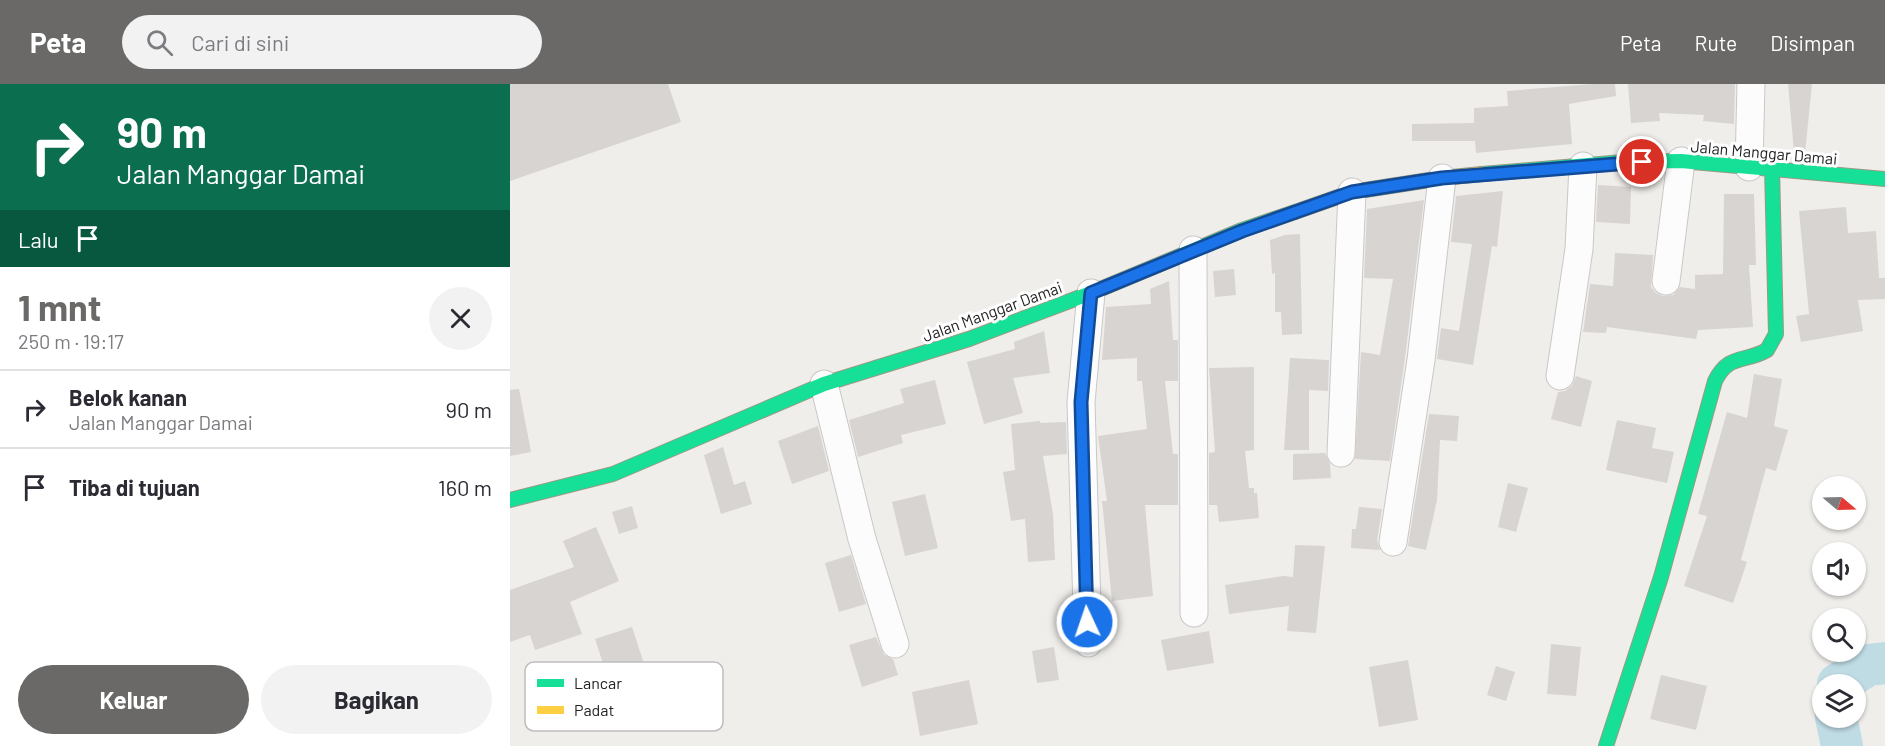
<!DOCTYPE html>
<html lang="id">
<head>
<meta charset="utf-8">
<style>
  :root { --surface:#fff; --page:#f2f2f3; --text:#2b2b33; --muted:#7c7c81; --line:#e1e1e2; --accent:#6a6968 }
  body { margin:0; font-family:Barlow,sans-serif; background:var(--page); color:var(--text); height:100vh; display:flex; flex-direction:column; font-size:22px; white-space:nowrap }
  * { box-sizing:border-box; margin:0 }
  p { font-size:20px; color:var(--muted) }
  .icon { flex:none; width:33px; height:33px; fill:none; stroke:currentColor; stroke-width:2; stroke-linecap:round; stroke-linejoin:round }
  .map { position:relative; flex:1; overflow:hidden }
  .panel { display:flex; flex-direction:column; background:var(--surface); width:510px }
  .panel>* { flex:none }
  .banner { background:#0b6e4f; color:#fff; overflow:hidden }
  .needle { width:39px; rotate:109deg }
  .controls { position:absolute; left:1302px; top:392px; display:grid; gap:12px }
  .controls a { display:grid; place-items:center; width:54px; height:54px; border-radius:50%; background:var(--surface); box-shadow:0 2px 4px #0004; font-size:30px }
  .pin { position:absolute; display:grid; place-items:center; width:51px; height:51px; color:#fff; margin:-26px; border:3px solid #fff; border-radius:50%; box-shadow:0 2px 6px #0007 }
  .me { position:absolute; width:66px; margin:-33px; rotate:357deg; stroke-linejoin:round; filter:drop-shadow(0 0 4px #0008) }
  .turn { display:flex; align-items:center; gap:21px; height:126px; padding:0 18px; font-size:27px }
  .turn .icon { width:78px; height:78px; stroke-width:2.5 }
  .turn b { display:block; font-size:42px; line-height:51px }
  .then { display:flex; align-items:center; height:57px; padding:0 18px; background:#0003; gap:12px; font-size:22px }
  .round { display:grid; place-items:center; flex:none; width:63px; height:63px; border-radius:32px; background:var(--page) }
  .headline { display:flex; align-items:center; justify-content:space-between; height:102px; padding:0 18px }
  h1 { font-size:36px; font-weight:700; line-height:45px; color:var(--accent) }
  .action { display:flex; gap:12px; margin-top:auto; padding:12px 18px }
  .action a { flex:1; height:69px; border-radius:36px; background:var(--accent); color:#fff; font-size:24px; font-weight:700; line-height:69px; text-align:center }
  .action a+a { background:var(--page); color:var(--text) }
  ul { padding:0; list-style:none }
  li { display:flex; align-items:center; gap:18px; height:78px; padding:0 18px; border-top:2px solid var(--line) }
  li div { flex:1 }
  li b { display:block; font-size:22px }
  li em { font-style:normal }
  header { display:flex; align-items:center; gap:36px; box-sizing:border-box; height:84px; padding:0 30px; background:var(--accent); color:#fff }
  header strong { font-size:28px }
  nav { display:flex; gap:33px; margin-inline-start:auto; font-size:21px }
  .search { width:420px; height:54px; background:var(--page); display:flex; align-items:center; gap:15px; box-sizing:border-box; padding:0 21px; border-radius:33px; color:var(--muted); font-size:22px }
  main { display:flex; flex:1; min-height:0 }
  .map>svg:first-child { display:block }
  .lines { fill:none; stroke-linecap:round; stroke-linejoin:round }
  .river { stroke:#bfdbe3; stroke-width:42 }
  .building { fill:#d7d4d2 }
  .street-casing { stroke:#c9c8c7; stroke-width:29 }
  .fast-casing { stroke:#999a82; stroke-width:16 }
  .slow-casing { stroke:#999a82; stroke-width:16 }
  .street { stroke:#fdfcfc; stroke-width:27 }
  .fast { stroke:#16e098; stroke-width:14 }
  .slow { stroke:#ffcf43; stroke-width:14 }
  .route-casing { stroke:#114b97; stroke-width:15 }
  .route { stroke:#1a73e8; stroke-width:10 }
  .labels { text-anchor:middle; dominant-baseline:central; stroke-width:6; stroke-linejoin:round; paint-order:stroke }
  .street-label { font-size:16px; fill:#222; stroke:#fff }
  .key { fill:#fff; stroke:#bdbdbd; stroke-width:1.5 }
  .key-label { font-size:16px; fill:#222 }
</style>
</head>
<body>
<header>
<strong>Peta</strong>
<div class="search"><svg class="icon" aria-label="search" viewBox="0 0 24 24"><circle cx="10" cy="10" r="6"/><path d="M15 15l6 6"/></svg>Cari di sini</div>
<nav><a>Peta</a><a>Rute</a><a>Disimpan</a></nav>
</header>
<main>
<section class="panel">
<div class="banner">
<div class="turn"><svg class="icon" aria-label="right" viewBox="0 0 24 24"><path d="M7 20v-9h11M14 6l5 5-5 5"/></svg><div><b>90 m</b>Jalan Manggar Damai</div></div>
<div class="then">Lalu<svg class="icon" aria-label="arrive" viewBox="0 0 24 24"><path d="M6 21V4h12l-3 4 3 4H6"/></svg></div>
</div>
<div class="headline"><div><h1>1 mnt</h1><p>250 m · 19:17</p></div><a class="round"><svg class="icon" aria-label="close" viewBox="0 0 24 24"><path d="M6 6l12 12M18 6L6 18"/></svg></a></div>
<ul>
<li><svg class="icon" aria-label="right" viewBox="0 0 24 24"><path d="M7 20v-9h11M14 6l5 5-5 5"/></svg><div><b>Belok kanan</b><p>Jalan Manggar Damai</p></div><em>90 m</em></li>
<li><svg class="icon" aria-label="arrive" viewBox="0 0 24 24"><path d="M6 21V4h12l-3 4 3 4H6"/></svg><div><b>Tiba di tujuan</b></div><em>160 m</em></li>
</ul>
<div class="action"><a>Keluar</a><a>Bagikan</a></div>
</section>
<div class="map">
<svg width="1375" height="662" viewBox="0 0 1375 662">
  <rect width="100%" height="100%" fill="#f0eeeb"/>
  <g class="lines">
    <path class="river" d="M1328,600l30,-19 17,-2
      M1326,633l6,29"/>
  </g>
  <path class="building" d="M0,0h158l13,38 -171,59z
    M1083,0h22l1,12 -47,8 3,40 -96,9 -1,-12h-63v-17l62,-1v-15l34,-2 -1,-15z
    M1118,0h107l-1,40 -31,-3 1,-6 -45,-2 1,8 -29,2z
    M1278,0h24l-7,69 -11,-1z
    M1088,101l33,2 -1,37 -34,-2z
    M993,107l-6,56 -5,-1 -19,119 -36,-6 4,-31 18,3 13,-87 -21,-2 5,-46z
    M1214,110h30l2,71h-7l4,62 -55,3 -2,9 -89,-12 -1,6 -23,-1 7,-48 23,2 2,-33 38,2 -2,32 5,6 7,3 10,-1 7,-8 15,2v-14l28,-1z
    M914,116l-19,158 -15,103 -35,-2 6,-107 19,3 13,-76 -29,-1 3,-69z
    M1336,123l2,26 28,-2 3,47h6v21l-27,1 5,31 -62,11 -5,-26 13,-2 -10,-103z
    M790,150l2,100 -20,1 -1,-23h-6v-39l-3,1 -2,-34 15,-5z
    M724,185l2,26 -21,2 -2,-26z
    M659,197l4,59h5v41h-13l8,73h5v51h-33l8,91 -41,5 -10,-100h5l-9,-65 49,-7 -5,-48h-5v-23l-35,2 4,-53 45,-3 -1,-15z
    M534,247l6,42 -37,5 10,35 -39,11 -17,-62 48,-13 -1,-7z
    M780,274l39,2 -1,31 -19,-1v60h-25z
    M744,283v83l-9,1 4,37h5v5h3l2,25 -40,4 -2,-17h-8v-52l6,-1 -6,-84z
    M1244,290l28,5 -8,47 14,4 -12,41 -10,-3 -25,92 6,2 -14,41 -49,-17 23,-70 -9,-2 29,-102 20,6z
    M1066,292l16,5 -11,46 -30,-8 7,-27 7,-1 7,-5z
    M425,296l11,44 -45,11 2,8 -45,14 -9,-37 55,-17 -4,-14z
    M9,305l12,63 -21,4v-66z
    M919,330l30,2 -2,25 -17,-1 -3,60 -11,50 -18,-4z
    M1107,336l39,8 -4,20 22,4 -7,31 -61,-13z
    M530,337v2l26,-1 1,32 -24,2 10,58 2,46 -27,2 -3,-43 -14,2 -8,-49 12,-2 -4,-46z
    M308,342l11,45 -37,13 -14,-43z
    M213,363l11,38 11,-4 7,23 -31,10 -17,-59z
    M815,369l5,11 1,14 -38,2v-26z
    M998,399l20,5 -12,44 -18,-5z
    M415,410l13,54 -33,8 -13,-54z
    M122,422l6,22 -19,6 -7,-22z
    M849,423l23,2 -5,31 3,10 -29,-2 1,-19h4z
    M86,443l23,54 -49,21 12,32 -47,16 -5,-15 -20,7v-52l64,-23 -11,-26z
    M785,461l30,1 -9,87 -29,-2 2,-25 -60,8 -4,-29 58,-9 10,1z
    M341,471l15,49 -27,8 -14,-49z
    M122,543l19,58 -37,12 -19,-58z
    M699,547l5,32 -47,8 -6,-31z
    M366,553l8,18 9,4 5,16 -36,12 -13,-42z
    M1041,560l30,3 -5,49 -29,-2z
    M544,563l5,33 -22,3 -5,-32z
    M898,576l10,60 -39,7 -10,-60z
    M986,582l19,6 -9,29 -19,-6z
    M1151,591l46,11 -11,44 -46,-11z
    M459,596l9,44 -58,12 -8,-44z"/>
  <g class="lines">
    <defs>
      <path id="street" d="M1239,83l2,-83
        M683,166l1,363
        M1156,197l15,-120
        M1050,292l19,-127 4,-83
        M314,300l38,155 33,105
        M831,369l11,-261
        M883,458l28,-182 21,-182
        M578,559l-7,-241 10,-109"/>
      <path id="fast" d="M972,90l141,-12 58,-1 204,18
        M0,416l103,-26 211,-90 145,-45 122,-46 151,-63 53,-18
        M1096,662l55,-169 54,-196c14,-28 30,-18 52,-31l9,-16 -4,-166"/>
      <path id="slow" d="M785,128l57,-20 90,-14 40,-4"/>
    </defs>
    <use href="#street" class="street-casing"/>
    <use href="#fast" class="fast-casing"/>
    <use href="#slow" class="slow-casing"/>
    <use href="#street" class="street"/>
    <use href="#fast" class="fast"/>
    <use href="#slow" class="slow"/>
  </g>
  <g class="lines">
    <defs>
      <path id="route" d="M577,538l-6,-220 10,-109 151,-62 110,-39 90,-14 200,-16"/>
    </defs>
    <use href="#route" class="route-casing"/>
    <use href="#route" class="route"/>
  </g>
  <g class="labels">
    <g class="street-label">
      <text transform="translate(1254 68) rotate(5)">Jalan Manggar Damai</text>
      <text transform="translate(482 227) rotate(-20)">Jalan Manggar Damai</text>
    </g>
  </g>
  <rect x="15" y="578" width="198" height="69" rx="9" class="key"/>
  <rect x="27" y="595" width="27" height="8" fill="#16e098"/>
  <rect x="27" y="622" width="27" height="8" fill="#ffcf43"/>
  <g class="key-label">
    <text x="64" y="605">Lancar</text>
    <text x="64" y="632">Padat</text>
  </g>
</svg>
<div class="controls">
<a><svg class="needle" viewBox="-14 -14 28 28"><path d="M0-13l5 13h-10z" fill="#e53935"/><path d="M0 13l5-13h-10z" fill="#7c7c81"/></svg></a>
<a><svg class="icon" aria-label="sound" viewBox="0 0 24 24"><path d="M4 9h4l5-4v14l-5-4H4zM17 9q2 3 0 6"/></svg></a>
<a><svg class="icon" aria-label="search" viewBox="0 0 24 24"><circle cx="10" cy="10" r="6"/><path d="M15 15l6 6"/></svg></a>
<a><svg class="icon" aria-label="layers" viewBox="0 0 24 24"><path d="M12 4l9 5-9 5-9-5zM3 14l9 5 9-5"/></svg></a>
</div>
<div class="pin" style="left:1132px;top:78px;background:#d93025"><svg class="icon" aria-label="arrive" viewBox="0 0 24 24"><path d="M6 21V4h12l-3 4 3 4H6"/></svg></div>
<svg class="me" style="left:577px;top:538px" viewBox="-20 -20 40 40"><circle r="17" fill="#1a73e8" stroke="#fff" stroke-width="3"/><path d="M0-11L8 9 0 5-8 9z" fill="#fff"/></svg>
</div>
</main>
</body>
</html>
